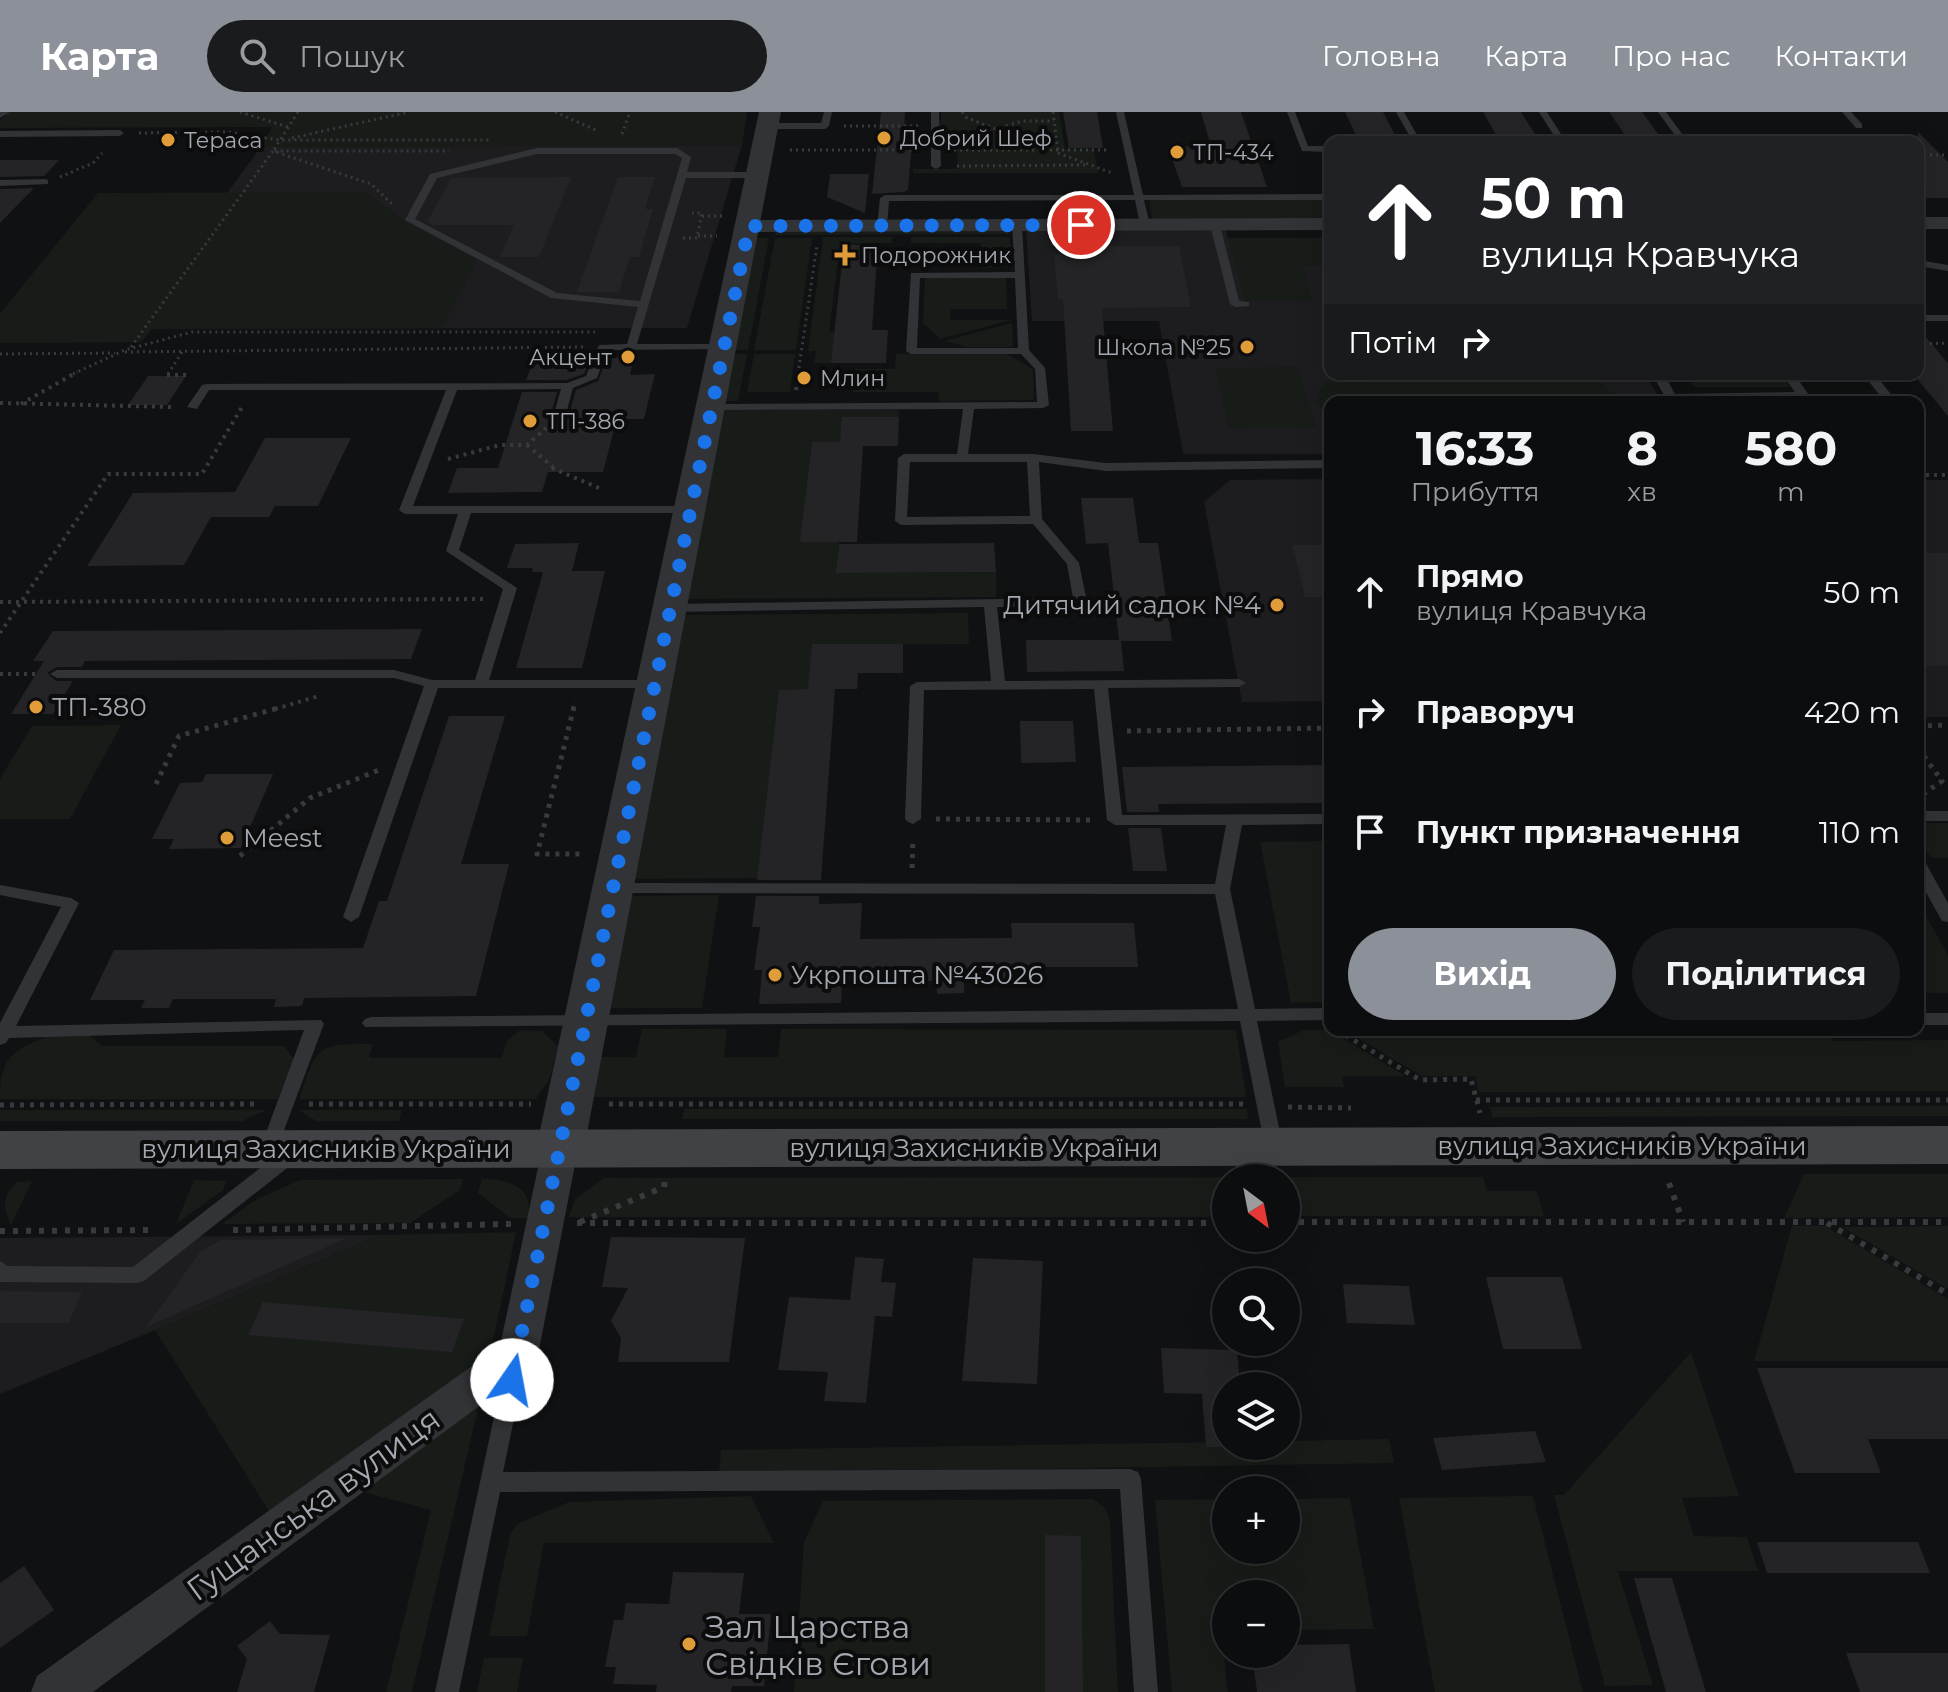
<!DOCTYPE html>
<html lang="uk">
<head>
<meta charset="utf-8">
<style>
  :root { --surface:#0c0d0e; --page:#1a1b1c; --text:#f1f3f6; --muted:#9a9c9e; --line:#2c2d2e; --accent:#8c9099 }
  body { margin:0; font-family:Montserrat,sans-serif; background:var(--page); color:var(--text); height:100vh; display:flex; flex-direction:column; font-size:30px; white-space:nowrap }
  * { box-sizing:border-box; margin:0 }
  p { font-size:26px; color:var(--muted) }
  .icon { flex:none; width:44px; height:44px; fill:none; stroke:currentColor; stroke-width:2; stroke-linecap:round; stroke-linejoin:round }
  .map { position:relative; flex:1; overflow:hidden }
  .sheet { position:absolute; left:1324px; top:284px; width:600px; height:640px; display:flex; flex-direction:column; background:var(--surface); border-radius:16px; box-shadow:0 8px 32px #0002,0 0 0 2px var(--line) }
  .sheet>* { flex:none }
  .top-card { position:absolute; left:1324px; top:24px; width:600px; height:244px; border-radius:16px; box-shadow:0 8px 32px #0002,0 0 0 2px var(--line); background:#202124; color:#fff; overflow:hidden }
  .needle { width:52px; rotate:148deg }
  .tools { position:absolute; left:1212px; top:1052px; display:grid; gap:16px }
  .tools a { display:grid; place-items:center; width:88px; height:88px; border-radius:50%; background:var(--surface); box-shadow:0 8px 32px #0002,0 0 0 2px var(--line); font-size:40px }
  .pin { position:absolute; display:grid; place-items:center; width:68px; height:68px; color:#fff; margin:-34px; border:4px solid #fff; border-radius:50%; box-shadow:0 2px 8px #0007 }
  .me { position:absolute; width:88px; margin:-44px; rotate:12deg; stroke-linejoin:round; filter:drop-shadow(0 0 6px #0008) }
  .turn { display:flex; align-items:center; gap:28px; height:168px; padding:0 24px; font-size:36px }
  .turn .icon { width:104px; height:104px; stroke-width:2.5 }
  .turn b { display:block; font-size:56px; line-height:68px }
  .then { display:flex; align-items:center; height:76px; padding:0 24px; background:#0003; gap:16px; font-size:30px }
  .eta { display:flex; justify-content:space-evenly; align-items:center; height:136px; text-align:center }
  .eta b { font-size:48px; font-weight:700; line-height:56px }
  .cta { display:flex; gap:16px; margin-top:auto; padding:16px 24px }
  .cta a { flex:1; height:92px; border-radius:48px; background:var(--accent); color:#fff; font-size:32px; font-weight:700; line-height:92px; text-align:center }
  .cta a+a { background:var(--page); color:var(--text) }
  ul { padding:0; list-style:none }
  li { display:flex; align-items:center; gap:24px; height:120px; padding:0 24px }
  li div { flex:1 }
  li b { display:block; font-size:30px }
  li em { font-style:normal }
  header { display:flex; align-items:center; gap:48px; box-sizing:border-box; height:112px; padding:0 40px; background:var(--accent); color:#fff }
  header strong { font-size:38px }
  nav { display:flex; gap:44px; margin-inline-start:auto; font-size:28px }
  .search { width:560px; height:72px; background:var(--page); display:flex; align-items:center; gap:20px; box-sizing:border-box; padding:0 28px; border-radius:44px; color:var(--muted); font-size:30px }
  .map>svg:first-child { display:block }
  .built { fill:#1d1d1f }
  .green { fill:#171c18 }
  .building { fill:#242426 }
  .lines { fill:none; stroke-linecap:round; stroke-linejoin:round }
  .path-far3 { stroke:#383a3d; stroke-width:3; stroke-dasharray:2 4; stroke-linecap:butt }
  .path-far2 { stroke:#383a3d; stroke-width:4; stroke-dasharray:3 5; stroke-linecap:butt }
  .path-far1 { stroke:#383a3d; stroke-width:5; stroke-dasharray:4 6; stroke-linecap:butt }
  .path { stroke:#383a3d; stroke-width:6; stroke-dasharray:5 8; stroke-linecap:butt }
  .service { fill:#323336; fill-rule:evenodd }
  .minor { fill:#323336; fill-rule:evenodd }
  .tertiary { fill:#323336; fill-rule:evenodd }
  .secondary { fill:#404246; fill-rule:evenodd }
  .route { stroke:#1a73e8; stroke-width:14; stroke-dasharray:0 25.2 }
  .poi-dot { fill:#e19c3a; stroke:#0c0c0d; stroke-width:3 }
  .labels { text-anchor:middle; dominant-baseline:central; stroke-width:8; stroke-linejoin:round; paint-order:stroke }
  .far-poi-label { font-size:22px; fill:#a3a8b1; stroke:#0c0c0d; text-anchor:start }
  .poi-label { font-size:26px; fill:#a3a8b1; stroke:#0c0c0d; text-anchor:start }
  .street-label { font-size:26px; fill:#a3a8b1; stroke:#0c0c0d }
  .near-street-label { font-size:32px; fill:#a3a8b1; stroke:#0c0c0d }
  .near-poi-label { font-size:32px; fill:#a3a8b1; stroke:#0c0c0d; text-anchor:start }
</style>
</head>
<body>
<header>
<strong>Карта</strong>
<div class="search"><svg class="icon" aria-label="search" viewBox="0 0 24 24"><circle cx="10" cy="10" r="6"/><path d="M15 15l6 6"/></svg>Пошук</div>
<nav><a>Головна</a><a>Карта</a><a>Про нас</a><a>Контакти</a></nav>
</header>
<div class="map">
<svg width="1948" height="1580" viewBox="0 0 1948 1580">
  <rect width="100%" height="100%" fill="#101112"/>
  <path class="built" d="M742,33l-55,183 -535,1 -11,13 -141,1v-29l98,-121h129l34,-46z
    M1225,116l3,10h102v136h315l17,28h-332v52h-147l-24,-133h-127l-6,-92z
    M1330,367v222l-88,1 -38,-200 26,-22z
    M1918,368h30v237h-30z
    M381,1123l-226,95 -155,64v-156z"/>
  <path class="green" d="M9,0h738l-5,33 -481,2 11,-20 -272,1v-7z
    M941,0h118l6,37h29l4,24h-185v-4h45l-2,-32h-15z
    M366,80l41,31 70,37 -35,68 -290,1 -11,13 -141,1v-29l98,-121z
    M1149,88h181v19h-178z
    M1010,117v5l-235,1 1,-5z
    M823,125h69v6l-52,1 -11,88 16,1 -3,30h-28l2,-12h-8z
    M911,125h99l2,30 -30,1 -1,-25h-70z
    M757,126h12l-21,112h-13z
    M775,126h37l-16,112h-42z
    M1228,126h102v27l-28,1 11,35h-69z
    M925,166h81l1,31h-57v11h62l-72,19 -17,-16z
    M1012,211l1,24h-46l-23,-6z
    M734,242h13l-9,47h-13z
    M754,242h41l-5,38h-43z
    M896,242h111l26,15 1,31 -95,1 -1,-9h-85l2,-23h40z
    M1297,255l19,60 -87,1 -14,-60z
    M1352,262h217l31,9 25,19h-295v15l-13,-15 3,-13 14,-10z
    M1686,262l96,1 8,12h-96z
    M720,298h179v7h-56l-3,25h-28l-11,100h38l-2,31 159,-1v25l-311,2z
    M968,501l1,31 -156,1 -5,44 -29,1 -21,188 -125,1 49,-264z
    M121,613l-51,94h-70v-40l32,-53z
    M1918,711h30v35h-17l-13,-22z
    M1330,729v161l-39,1 -31,-161z
    M719,783l-17,113h-93l21,-112z
    M1918,806h9l21,37v38h-30z
    M642,917h85l-3,28h54l3,-28 455,1 10,67h-657l8,-40h39z
    M520,918l22,1 16,15 -8,32 -14,21h-237c19,-54 16,-55 74,-55l-4,14h133l5,-18z
    M1303,918h26l77,46h-64l2,11h-59l-7,-45z
    M1345,918h482l6,11 115,-1v51l-469,1 -4,-16h-54z
    M52,923h37l13,11h182l10,13 -16,40h-278c0,-43 13,-50 52,-64z
    M1948,994v10l-456,1 -2,-10z
    M684,997h563l1,10h-566z
    M0,998h266l-23,11h-243z
    M298,998h104l-3,11h-83z
    M1804,1062h144v43l-164,1z
    M1483,1065l4,14h50l7,25h-258v-38h-60v39h-657l6,-18 29,-21z
    M463,1067l-3,11 -50,33 -188,1 35,-25 43,-19z
    M482,1067c27,0 51,7 47,39h-19l-32,-25z
    M194,1068l32,1 -3,9 -47,34z
    M32,1069l-21,44c-9,-20 -9,-27 6,-43z
    M1792,1114h33l123,73v62h-194z
    M1948,1114v63l-106,-62z
    M516,1120l-27,128 -220,151 -114,-181 226,-95z
    M1691,1240l48,144 -57,2 12,38 53,1 11,34h-140l35,114 -48,1 -51,-191h10z
    M480,1288l-68,292h-26l45,-182 -64,-17 -6,-7z
    M1389,1327l5,24 -675,11 2,-24 505,-8v4h60v-5z
    M751,1384l23,47h-230l-17,93h-38l21,-102 7,-10 52,-22z
    M1533,1384l50,196h-148l-36,-194z
    M1350,1386l24,131 -88,1v-36h-60v37h-5l7,61h-56l-17,-192 71,-1v51h60v-51z
    M1093,1387l12,9 5,13 8,171h-324l10,-150 19,-41z
    M484,1546h39l-6,34h-40z"/>
  <path class="building" d="M881,0h24l-1,16 9,2 -5,60 -4,2 -32,2z
    M1063,0h34l6,36h-34z
    M1201,0h40l26,75h-85l-14,-40 43,-1z
    M1345,0h38l15,29h-39z
    M1483,0h38l19,30h-40z
    M1609,0h33l22,30h-34z
    M1918,20l30,30v36h-30z
    M0,48h59l-15,16 -44,1z
    M830,62h39l-4,39 -38,-16z
    M571,65l-32,80h-39l14,-32h-81l-6,-3 24,-44z
    M618,65h37l-10,32h8l-14,48h-9l-11,35h-42z
    M34,76l-34,35v-34z
    M844,133h34l-6,85h16l-2,33h-55z
    M1089,134h90l12,61 -89,1 11,123h-42l-8,-132h-5l-4,-45 36,-1z
    M1918,216l30,35v53l-30,-36z
    M634,245l-4,18 25,-1 -11,45h-27l-14,53h-55l-6,20 -94,1 9,-25h41l24,-76h35l-7,26 10,5 8,-5 8,-28 22,-9 9,-23z
    M590,246l-6,16 -18,6h-40l8,-21z
    M148,264h38l-19,29h-39z
    M842,305h57l-1,29h-35l-6,96h-57l12,-100h28z
    M265,326h86l-33,68h-43l-6,11h-58l-27,48 -97,1 46,-73 102,-1z
    M1081,386h52l6,45h19l14,98h-51l3,30 -97,1 -1,-32h93l-11,-97 -22,1z
    M579,431l-7,28h33l-23,97h-66l27,-96h-11l1,-4h-26l8,-24z
    M994,431l2,29 -160,1 3,-29z
    M1292,433h38v52h-25z
    M1918,441h30v113h-30z
    M422,517l-11,30 -326,2 -3,6h-25l-10,6 9,8h17l-20,33h-42l33,-53h-11l20,-30z
    M812,532h91v29h-45l-1,16h-22l-14,191h-64l22,-190 29,-1z
    M449,604h56l-44,148h48l-33,132 -172,2 -2,8 -28,1 2,-8h-103l-4,9h-28l4,-8h-55l24,-50 249,-2 16,-47h8z
    M1020,609h53l3,41 -55,1z
    M1330,653v38l-172,1 1,8h-32l-5,-45z
    M206,662h67l-32,74 -72,1 5,-10h-22l28,-56 22,-1z
    M1128,716h33l6,43h-34z
    M756,784h63v8l43,-1 -2,36 152,-1 -1,-15h123l4,44h-123v15h-51v11l-27,1v-13h-95l-1,22 -82,1 3,-34h-8l6,-43h-8z
    M611,1125l134,1 -16,124h-111l3,-24 -10,-17 17,-33 -26,-1z
    M347,1126l-201,89 55,-76 20,-11z
    M855,1145l29,2 -3,23 15,1 -4,34 -17,-1 -9,87 -42,-2 4,-29 -50,-2 11,-73 61,3z
    M973,1146l70,3 -6,123 -75,-3z
    M1486,1165h76l20,72h-79z
    M1343,1172l66,2 6,39 -68,-2z
    M0,1179l82,1 -13,31h-69z
    M263,1190l201,17 -12,33 -204,-17z
    M1161,1236l76,2 3,36h-14v61h-20l-4,-53 -38,-1z
    M1757,1256h191v71h-80l13,34h-86z
    M1535,1319l11,31 -104,8 -9,-32z
    M1045,1423l36,1 2,156h-38z
    M1757,1430h161l12,31h-163z
    M24,1454l30,44 -54,38v-65z
    M673,1460l71,1 -5,41h32l-7,72h-32l-1,6h-75l1,-7 -44,-1 3,-17h-11l9,-47h9l3,-17 43,1z
    M1634,1466h38l34,114h-40z
    M270,1509l10,13 50,1 -16,57h-77l10,-33 -10,-13z
    M1349,1532l7,48h-99l-5,-38h34v-9z
    M1846,1541h102v39h-88z"/>
  <g class="lines">
    <path class="path-far3" d="M240,0l48,15
      M298,0l-25,39h176
      M555,0l43,19
      M962,0l5,6 81,31
      M1053,0l5,39
      M844,14h74
      M139,21l88,-1 52,8h213
      M622,22l8,-22
      M292,26l117,-26
      M955,31l67,-22h32
      M790,38h126
      M954,38h154
      M1058,41l54,20
      M1918,43h30
      M957,54l130,-1
      M60,65l33,-14 9,-10
      M702,104h22
      M698,124h19
      M683,126h14l5,-25h-10
      M1918,232l30,-1
      M131,235l142,-196 98,33 23,22
      M125,240l458,-5
      M0,242l115,-1
      M73,262l52,-24 67,-18h403
      M168,262l14,-22
      M798,262l19,-129"/>
    <path class="path-far2" d="M167,263h23
      M796,278l3,-18
      M0,291l173,4
      M21,292l56,-32
      M527,333l26,22
      M448,347l52,-14h27l19,-17
      M552,356l47,20
      M1918,363h30
      M0,490l485,-3
      M0,521l108,-159h94l40,-67
      M0,562h35
      M275,597l44,-13
      M573,597l2,-8"/>
    <path class="path-far1" d="M574,595l-37,147h47
      M1918,614l30,-1
      M1127,619l203,-3
      M1918,636l24,33 -20,14
      M156,672l23,-48 103,-29
      M936,707l158,1
      M240,744l70,-58 69,-28
      M912,756l1,-30
      M1337,918l83,50 51,-1 9,34
      M1476,988h472
      M309,992h222
      M609,992h634
      M0,993l259,-1
      M1288,995l63,1"/>
    <path class="path" d="M1669,1071l14,39
      M580,1110l84,-35 1,-7
      M1286,1110h662
      M577,1111h649
      M1827,1111l121,71
      M233,1118l278,-6
      M0,1119l155,-1"/>
    <path class="service" d="M824,0h8l-3,14 -4,3h-59l-4,-3 4,-3h55z
      M931,0h8l2,54 -5,3 -5,-3z
      M1116,0h8l19,83 187,-1v6h-186l6,25 -5,3 -5,-3 -5,-25 -246,1 -2,25 -5,3 -5,-3 3,-28 5,-3h249z
      M1287,0h8l13,34h22v6l-28,-1z
      M1396,0h8l17,30h-8z
      M1539,0h8l19,30h-8z
      M1658,0h8l22,30h-8z
      M1842,0h9l11,12v4h-6z
      M0,19l120,-1 4,3 -4,3 -120,1z
      M537,36h140l14,9 -4,15h68l5,3 -5,3h-69l-49,166h87l5,3 -1,2 -121,1 -10,28 -24,10 -8,29 -6,3 -6,-3 8,-28 -104,1 -44,116h282v6l-4,1h-220l-12,37 58,38 -28,92h166l7,4 -7,4h-217l-79,229 -8,5 -8,-5 81,-231 -30,-8h-337l-7,-4 7,-4h337l38,10h43l28,-91 -57,-38 12,-37h-53l-6,-4 47,-120h-237l-12,19 -10,-2 15,-22 4,-1 361,-1 19,-7 13,-31 28,-1 11,-37 -87,-9 -146,-78 25,-46zM537,42h138l7,4 -42,143 -83,-8 -142,-74 22,-41z
      M45,67l3,1v4l-48,2v-6z
      M1017,110l5,3 7,125 16,18 4,37 -6,3 -69,1 -6,45h65l73,9 224,-3v8l-224,3 -67,-9 3,57 37,44 8,39 -7,4 -83,1 8,74 234,-2 7,4 -7,4 -131,1 14,127 208,-1v10l-88,1 -12,64 25,120 75,-1v12l-73,1 26,126 -3,5 -6,2 -6,-2 -3,-5 -25,-126 -875,6 -3,-4 3,-4 6,-2 867,-8 -23,-115 -601,-1 -8,-5 8,-5 601,1 11,-59h-111l-8,-5 -13,-131 -170,1 -3,129 -8,5 -5,-2 -3,-3 5,-133 7,-4 74,-1 -7,-74 -313,5 -7,-4 7,-4 402,-6 -6,-34 -34,-40 -132,1 -6,-4 3,-63 6,-4h53l6,-45 -251,1 -6,-3 6,-3 325,-2 -2,-33 -14,-15h-110l-5,-3 5,-78 104,-1 -3,-47zM920,166h95l3,70h-101zM910,350h117l3,54 -123,1z
      M1215,110l5,3 19,76 10,1v4l-14,1 -5,-3 -20,-79z
      M1918,148l30,5v6l-30,-5z
      M1918,203h30v6h-30z
      M1652,262h12l11,20 120,-2 -13,-18h12l15,21 -6,3h-43l3,4h-12l-2,-4 -81,4z
      M1863,262h12l22,28h-12z
      M1918,699h30v10h-30z
      M1918,747l6,1 24,43v19l-6,-1 -24,-43z
      M0,773l71,13 8,5 -63,123 305,-6 3,4 -49,130 -6,2 -6,-2 -3,-5 44,-119 -295,8 -3,5 -6,2v-22l61,-116 -61,-12z
      M1918,901h30v12h-30z
      M289,1037l7,2 2,5 -2,5 -152,120 -7,2 -137,-1v-21l8,5 125,1 149,-116z
      M516,1240l7,3 3,6 -23,111 627,-3 8,3 3,7 17,213h-24l-14,-203 -620,3 -41,200h-24l71,-331 3,-6z"/>
    <path class="minor" d="M0,0h10l-10,6z
      M1918,105h30v12h-30z
      M1330,106v12l-581,2 -10,-6 10,-6z
      M560,1023l13,4 5,10 -40,206 -6,12 -439,325h-62l6,-16 463,-330 42,-197 5,-10z"/>
    <path class="tertiary" d="M759,0h22l-197,1037 -7,13 -17,5 -17,-5 -7,-13z"/>
    <path class="secondary" d="M1948,1014v38l-1948,5v-38z"/>
  </g>
  <g class="lines">
    <path class="route" d="M512,1268l237,-1154 332,-1"/>
  </g>
  <g class="poi-dot">
    <circle cx="884" cy="26" r="8"/>
    <circle cx="168" cy="28" r="8"/>
    <circle cx="1177" cy="40" r="8"/>
    <path d="M841 131h8v8h8v8h-8v8h-8v-8h-8v-8h8z"/>
    <circle cx="1247" cy="235" r="8"/>
    <circle cx="628" cy="245" r="8"/>
    <circle cx="804" cy="266" r="8"/>
    <circle cx="530" cy="309" r="8"/>
    <circle cx="1277" cy="493" r="8"/>
    <circle cx="36" cy="595" r="8"/>
    <circle cx="227" cy="726" r="8"/>
    <circle cx="775" cy="863" r="8"/>
    <circle cx="689" cy="1532" r="8"/>
  </g>
  <g class="labels">
    <g class="far-poi-label">
      <text x="900" y="26">Добрий Шеф</text>
      <text x="184" y="28">Тераса</text>
      <text x="1193" y="40">ТП-434</text>
      <text x="861" y="143">Подорожник</text>
      <text x="1231" y="235" text-anchor="end">Школа №25</text>
      <text x="612" y="245" text-anchor="end">Акцент</text>
      <text x="820" y="266">Млин</text>
      <text x="546" y="309">ТП-386</text>
    </g>
    <g class="poi-label">
      <text x="1261" y="493" text-anchor="end">Дитячий садок №4</text>
      <text x="52" y="595">ТП-380</text>
      <text x="243" y="726">Meest</text>
      <text x="791" y="863">Укрпошта №43026</text>
    </g>
    <g class="street-label">
      <text x="1622" y="1034">вулиця Захисників України</text>
      <text x="974" y="1036">вулиця Захисників України</text>
      <text x="326" y="1037">вулиця Захисників України</text>
    </g>
    <g class="near-street-label">
      <text transform="translate(313 1392) rotate(-36)">Гущанська вулиця</text>
    </g>
    <g class="near-poi-label">
      <text x="705" y="1514">Зал Царства<tspan x="705" dy="37">Свідків Єгови</tspan></text>
    </g>
  </g>
</svg>
<div class="tools">
<a><svg class="needle" viewBox="-14 -14 28 28"><path d="M0-13l5 13h-10z" fill="#e53935"/><path d="M0 13l5-13h-10z" fill="#9a9c9e"/></svg></a>
<a><svg class="icon" aria-label="search" viewBox="0 0 24 24"><circle cx="10" cy="10" r="6"/><path d="M15 15l6 6"/></svg></a>
<a><svg class="icon" aria-label="layers" viewBox="0 0 24 24"><path d="M12 4l9 5-9 5-9-5zM3 14l9 5 9-5"/></svg></a>
<a>+</a>
<a>−</a>
</div>
<div class="pin" style="left:1081px;top:113px;background:#d93025"><svg class="icon" aria-label="arrive" viewBox="0 0 24 24"><path d="M6 21V4h12l-3 4 3 4H6"/></svg></div>
<svg class="me" style="left:512px;top:1268px" viewBox="-20 -20 40 40"><circle r="19" fill="#fff"/><path d="M0-13L10 11 0 6-10 11z" fill="#1a73e8"/></svg>
<div class="top-card">
<div class="turn"><svg class="icon" aria-label="ahead" viewBox="0 0 24 24"><path d="M12 20V5M6 11l6-6 6 6"/></svg><div><b>50 m</b>вулиця Кравчука</div></div>
<div class="then">Потім<svg class="icon" aria-label="right" viewBox="0 0 24 24"><path d="M7 20v-9h11M14 6l5 5-5 5"/></svg></div>
</div>
<section class="sheet">
<div class="eta">
<div><b>16:33</b><p>Прибуття</p></div>
<div><b>8</b><p>хв</p></div>
<div><b>580</b><p>m</p></div>
</div>
<ul>
<li><svg class="icon" aria-label="ahead" viewBox="0 0 24 24"><path d="M12 20V5M6 11l6-6 6 6"/></svg><div><b>Прямо</b><p>вулиця Кравчука</p></div><em>50 m</em></li>
<li><svg class="icon" aria-label="right" viewBox="0 0 24 24"><path d="M7 20v-9h11M14 6l5 5-5 5"/></svg><div><b>Праворуч</b></div><em>420 m</em></li>
<li><svg class="icon" aria-label="arrive" viewBox="0 0 24 24"><path d="M6 21V4h12l-3 4 3 4H6"/></svg><div><b>Пункт призначення</b></div><em>110 m</em></li>
</ul>
<div class="cta"><a>Вихід</a><a>Поділитися</a></div>
</section>
</div>
</body>
</html>
